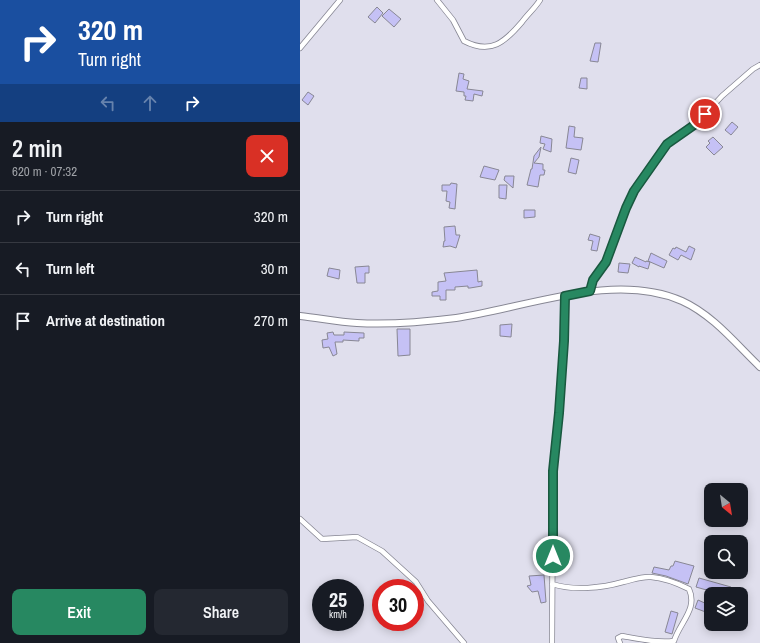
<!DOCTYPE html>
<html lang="en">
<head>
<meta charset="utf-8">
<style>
  :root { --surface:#171b24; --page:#242831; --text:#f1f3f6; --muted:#9ea1a6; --line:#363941; --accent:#278861 }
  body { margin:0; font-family:"Archivo Narrow",sans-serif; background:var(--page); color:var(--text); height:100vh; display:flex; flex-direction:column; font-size:15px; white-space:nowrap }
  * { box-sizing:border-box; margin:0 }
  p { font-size:13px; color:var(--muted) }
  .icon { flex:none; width:22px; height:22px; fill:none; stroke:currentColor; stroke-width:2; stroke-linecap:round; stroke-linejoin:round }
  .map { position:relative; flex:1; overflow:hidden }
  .sheet { display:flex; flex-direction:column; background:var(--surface); width:300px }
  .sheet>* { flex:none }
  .banner { background:#1a4fa0; color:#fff; overflow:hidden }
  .needle { width:26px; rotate:150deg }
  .buttons { position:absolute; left:404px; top:483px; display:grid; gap:8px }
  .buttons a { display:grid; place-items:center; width:44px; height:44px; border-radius:8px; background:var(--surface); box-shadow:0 2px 10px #0003; font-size:20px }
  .speed { position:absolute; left:12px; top:579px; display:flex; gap:8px; font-size:20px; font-weight:700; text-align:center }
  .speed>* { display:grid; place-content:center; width:52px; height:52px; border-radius:50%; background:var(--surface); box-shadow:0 2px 10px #0003; line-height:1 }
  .speed small { font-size:10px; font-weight:400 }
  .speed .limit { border:6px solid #d22; background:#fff; color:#111 }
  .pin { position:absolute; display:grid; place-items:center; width:34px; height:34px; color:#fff; margin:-17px; border:2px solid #fff; border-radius:50%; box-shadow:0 1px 4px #0007 }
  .me { position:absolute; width:44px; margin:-22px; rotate:0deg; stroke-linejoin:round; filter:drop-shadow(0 0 3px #0008) }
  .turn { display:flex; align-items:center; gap:14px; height:84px; padding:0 12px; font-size:18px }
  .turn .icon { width:52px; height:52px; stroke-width:2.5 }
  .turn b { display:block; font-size:28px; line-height:34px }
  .lanes { display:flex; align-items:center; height:38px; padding:0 12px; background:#0003; justify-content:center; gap:20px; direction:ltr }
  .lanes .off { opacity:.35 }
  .round { display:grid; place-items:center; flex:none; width:42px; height:42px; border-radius:8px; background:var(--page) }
  .head { display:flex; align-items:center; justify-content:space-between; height:68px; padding:0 12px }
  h1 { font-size:24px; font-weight:600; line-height:30px }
  .action { display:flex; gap:8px; margin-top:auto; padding:8px 12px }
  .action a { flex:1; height:46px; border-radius:8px; background:var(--accent); color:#fff; font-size:16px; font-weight:600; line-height:46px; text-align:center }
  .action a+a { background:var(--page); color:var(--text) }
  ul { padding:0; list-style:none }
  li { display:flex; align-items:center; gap:12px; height:52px; padding:0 12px; border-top:1px solid var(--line) }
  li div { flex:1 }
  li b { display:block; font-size:15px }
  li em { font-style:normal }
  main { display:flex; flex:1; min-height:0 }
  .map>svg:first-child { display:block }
  .building { fill:#c5c1f5; stroke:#888794 }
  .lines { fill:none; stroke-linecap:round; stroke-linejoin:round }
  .minor-casing { stroke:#868693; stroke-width:6 }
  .secondary-casing { stroke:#868693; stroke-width:8 }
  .minor { stroke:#fff; stroke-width:4.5 }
  .secondary { stroke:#fff; stroke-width:6 }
  .route-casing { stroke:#19583f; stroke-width:10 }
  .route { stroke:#278861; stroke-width:7 }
</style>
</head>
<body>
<main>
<section class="sheet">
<div class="banner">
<div class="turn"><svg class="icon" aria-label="right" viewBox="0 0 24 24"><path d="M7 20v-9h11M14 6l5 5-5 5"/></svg><div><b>320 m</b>Turn right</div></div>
<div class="lanes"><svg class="icon off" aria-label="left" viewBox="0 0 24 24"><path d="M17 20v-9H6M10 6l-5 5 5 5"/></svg><svg class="icon off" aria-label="ahead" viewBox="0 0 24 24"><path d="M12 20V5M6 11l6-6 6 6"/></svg><svg class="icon" aria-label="right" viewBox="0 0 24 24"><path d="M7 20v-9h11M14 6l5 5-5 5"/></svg></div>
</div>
<div class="head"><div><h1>2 min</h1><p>620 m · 07:32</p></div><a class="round" style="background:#d93025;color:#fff"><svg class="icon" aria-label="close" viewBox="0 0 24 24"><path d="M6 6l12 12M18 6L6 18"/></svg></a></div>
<ul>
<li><svg class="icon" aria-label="right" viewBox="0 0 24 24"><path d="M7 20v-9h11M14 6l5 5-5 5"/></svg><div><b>Turn right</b></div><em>320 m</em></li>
<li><svg class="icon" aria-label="left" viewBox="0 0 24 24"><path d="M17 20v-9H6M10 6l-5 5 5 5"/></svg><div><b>Turn left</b></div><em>30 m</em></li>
<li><svg class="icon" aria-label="arrive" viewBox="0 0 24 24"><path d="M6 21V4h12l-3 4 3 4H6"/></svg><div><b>Arrive at destination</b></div><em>270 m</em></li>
</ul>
<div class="action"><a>Exit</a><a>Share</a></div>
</section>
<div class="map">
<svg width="460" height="643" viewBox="0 0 460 643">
  <rect width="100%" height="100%" fill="#e0dfed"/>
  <path class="building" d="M77,7l6,6 -8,10 -7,-6z
    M89,9l12,10 -7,8 -12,-11z
    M295,43h6l-3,19 -8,-1z
    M159,73l5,1 -1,5 6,2 -2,8 16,2 -1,5 -8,-2 -1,7 -8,-1 1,-4h-2v-4l-8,-1z
    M281,78h6v11l-8,-1z
    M8,92l6,4 -6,9 -6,-5z
    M432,122l6,5 -7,8 -6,-5z
    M269,126l6,1 -1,10 9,1 -2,12 -15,-2z
    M241,136l11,3 -1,13 -8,-3 2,-5 -5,-1z
    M413,137l10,10 -9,8 -8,-8 4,-4 -2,-2z
    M241,147l-2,10 -5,6 9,1v6h2l-1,5h-4l-2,12 -11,-2 4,-16h1l2,-13z
    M271,158l8,2 -3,14 -8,-2z
    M184,166l15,4 -4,10 -15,-3z
    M205,176h9l-1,12 -9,-8z
    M151,183l6,1 -2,25 -6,-1 1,-6 -4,-1 1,-10h-5v-6h8z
    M199,185h8l-1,14 -7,-1z
    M224,210h11v7l-11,1z
    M155,226l1,9h4l-4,13 -6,-2 -7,1 1,-6h1l-1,-14z
    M290,234l10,3 -3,14 -6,-1 2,-9 -5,-1z
    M389,246l6,3 -4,11 -10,-5 -3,5 -9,-5 4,-7 2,1 1,-2 10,5z
    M351,253l16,8 -3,7 -16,-7z
    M335,257l11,5v-1l4,1 -2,7 -9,-3v1l-7,-4z
    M319,263l11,1 -2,9 -10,-1z
    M69,266v7h-4v10h-8l-2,-16z
    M29,268l11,2 -1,9 -12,-3z
    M177,270l1,12 4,-1v5l-12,2h-2v-2l-13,1v3h-9v10h-6v-4h-8v-4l6,-1v-9l8,-1 -2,-8z
    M212,324l-1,13 -11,-1v-11z
    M97,329h13v26l-12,1z
    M33,332l1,3h10v-3l20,1v5h-5v3l-16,-1v2h-8l2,12 -4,2 -4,-9 -6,1 -1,-8 6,-1 -1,-6z
    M375,561l19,5 -6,18 -22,-8 -14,-3 2,-6 15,3 2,-4h2z
    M244,575l2,27 -5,1 -3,-12 -6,1 -5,-6 4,-1 -2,-9z
    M399,578l32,9 -2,7h-18v20l-16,-6 3,-8 9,4 3,-13 -14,-4z
    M371,611l7,2 -6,21 -7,-2z"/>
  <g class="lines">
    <defs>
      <path id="minor" d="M137,0l16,20 11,21c27,14 41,1 58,-19 6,-8 13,-14 18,-22
        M0,48l40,-48
        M291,291l2,-11 13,-18 20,-53 8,-18 33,-47 30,-21 25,-27 31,-27 7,-4
        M0,519l22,20 35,-2 25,14 34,31 12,19 36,42
        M252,584c22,7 50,4 71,-2 10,-2 18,-6 28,-5 13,1 26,6 38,12 9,20 -9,33 -15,52 -17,2 -35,-2 -52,-5l-4,2 2,5
        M252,643l1,-172 6,-58 6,-72v-45"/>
      <path id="secondary" d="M0,316c19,2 38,6 57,7 33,2 67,-1 99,-5 70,-10 158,-47 226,-17 31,14 54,43 78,66"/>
    </defs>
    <use href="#minor" class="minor-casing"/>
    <use href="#secondary" class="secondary-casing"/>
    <use href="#minor" class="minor"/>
    <use href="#secondary" class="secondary"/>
  </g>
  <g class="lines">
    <defs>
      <path id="route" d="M253,556v-85l6,-58 5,-72 1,-45 25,-5 3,-11 13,-18 20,-54 8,-17 33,-47 30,-21 8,-9"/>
    </defs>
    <use href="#route" class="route-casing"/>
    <use href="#route" class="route"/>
  </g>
</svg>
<div class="buttons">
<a><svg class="needle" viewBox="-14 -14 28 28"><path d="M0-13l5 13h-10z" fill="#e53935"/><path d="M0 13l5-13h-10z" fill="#9ea1a6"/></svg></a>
<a><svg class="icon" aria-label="search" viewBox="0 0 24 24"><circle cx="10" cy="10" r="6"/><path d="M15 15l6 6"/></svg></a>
<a><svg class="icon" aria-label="layers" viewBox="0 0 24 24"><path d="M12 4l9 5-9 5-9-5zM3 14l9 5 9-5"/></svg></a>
</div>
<div class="speed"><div>25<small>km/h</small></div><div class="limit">30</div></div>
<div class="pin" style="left:405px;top:114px;background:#d93025"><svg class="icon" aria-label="arrive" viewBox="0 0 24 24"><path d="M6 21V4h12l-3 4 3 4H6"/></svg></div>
<svg class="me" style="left:253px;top:556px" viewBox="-20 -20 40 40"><circle r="17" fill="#278861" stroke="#fff" stroke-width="3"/><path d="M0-11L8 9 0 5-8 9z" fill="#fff"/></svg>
</div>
</main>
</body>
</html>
